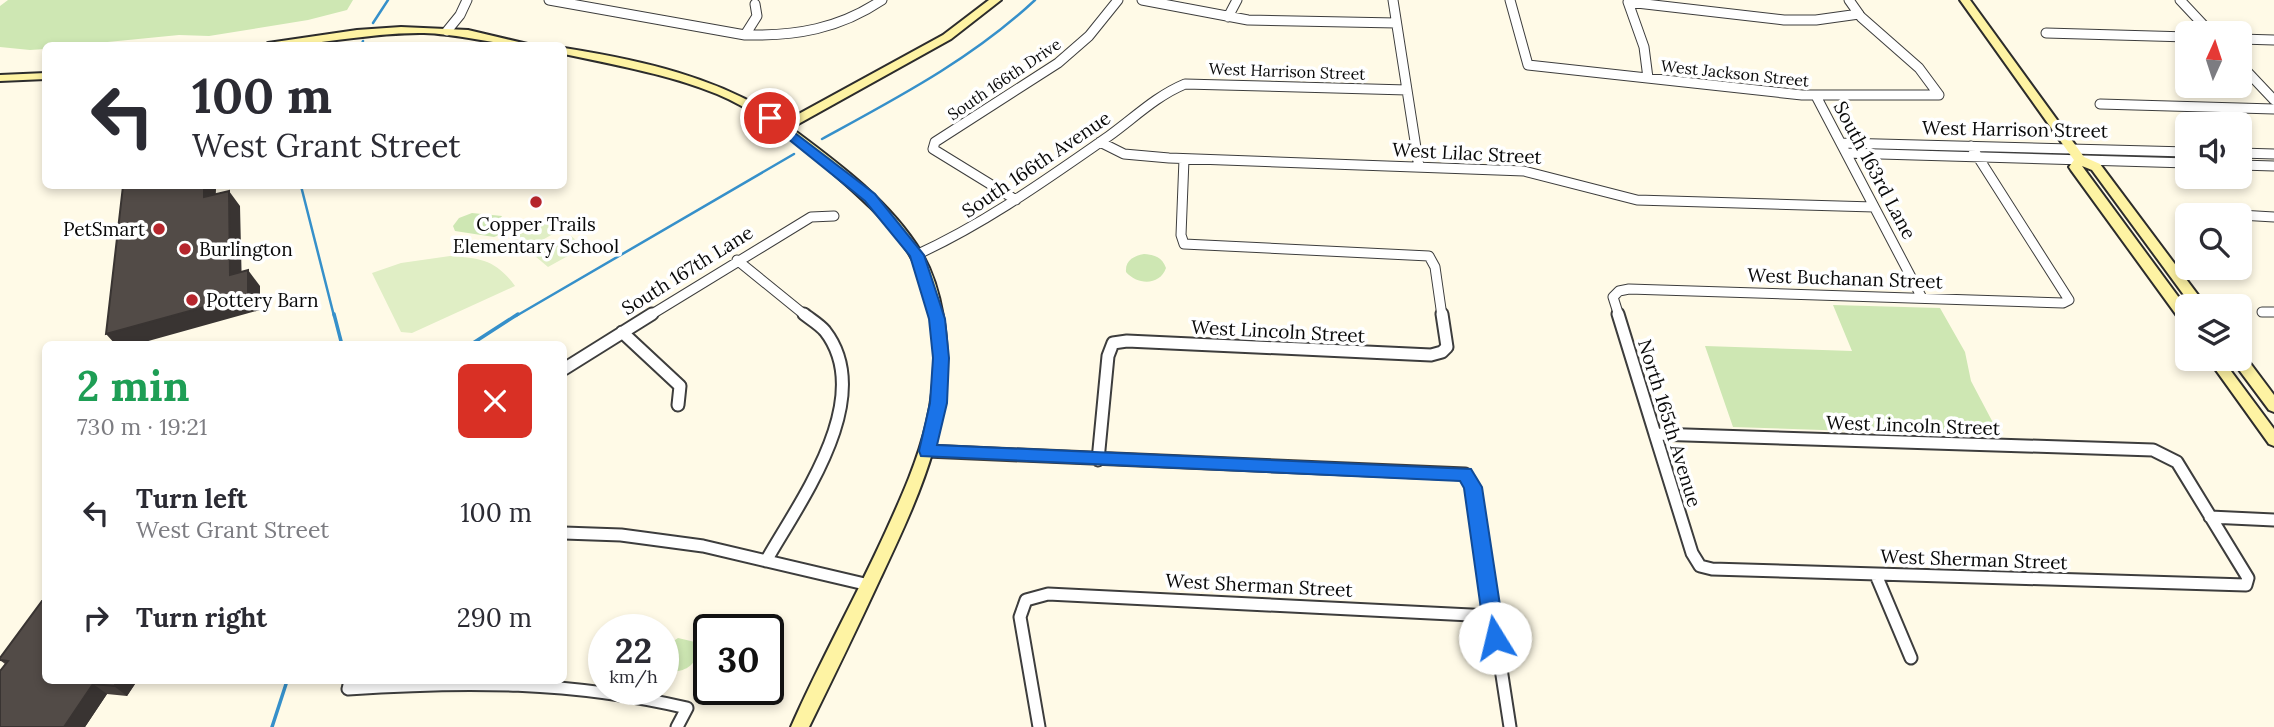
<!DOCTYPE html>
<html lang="en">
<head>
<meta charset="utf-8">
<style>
  :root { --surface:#fff; --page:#f2f2f3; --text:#2b2b33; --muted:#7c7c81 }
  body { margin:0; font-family:Lora,serif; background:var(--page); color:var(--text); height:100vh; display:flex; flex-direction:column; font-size:26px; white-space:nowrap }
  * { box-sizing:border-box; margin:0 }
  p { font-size:23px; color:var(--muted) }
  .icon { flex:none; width:38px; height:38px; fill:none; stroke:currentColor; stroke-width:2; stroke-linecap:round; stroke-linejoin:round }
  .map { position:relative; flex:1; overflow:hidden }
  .details { position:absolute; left:42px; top:341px; width:525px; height:343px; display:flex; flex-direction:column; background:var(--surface); border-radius:10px; box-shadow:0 4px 10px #0003 }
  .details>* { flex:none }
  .guide { position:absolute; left:42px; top:42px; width:525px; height:147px; border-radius:10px; box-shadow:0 4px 10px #0003; background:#fff; color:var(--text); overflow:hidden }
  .needle { width:46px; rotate:3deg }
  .fabs { position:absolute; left:2175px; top:21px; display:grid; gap:14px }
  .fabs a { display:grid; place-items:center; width:77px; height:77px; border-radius:10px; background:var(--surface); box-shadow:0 4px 10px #0003; font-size:35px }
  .speed { position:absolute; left:588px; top:614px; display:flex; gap:14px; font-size:35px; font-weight:700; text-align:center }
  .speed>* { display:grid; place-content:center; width:91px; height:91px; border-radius:50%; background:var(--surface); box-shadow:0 4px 10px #0003; line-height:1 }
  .speed small { font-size:18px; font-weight:400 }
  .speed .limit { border:4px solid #111; border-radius:10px; background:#fff; color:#111 }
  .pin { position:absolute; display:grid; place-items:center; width:60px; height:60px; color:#fff; margin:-30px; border:4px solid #fff; border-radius:50%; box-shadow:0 2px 7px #0007 }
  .me { position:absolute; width:77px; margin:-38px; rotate:351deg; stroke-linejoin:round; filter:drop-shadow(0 0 5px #0008) }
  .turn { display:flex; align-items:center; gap:24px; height:147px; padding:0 35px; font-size:32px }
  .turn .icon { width:91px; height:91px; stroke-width:2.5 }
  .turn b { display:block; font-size:49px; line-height:60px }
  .round { display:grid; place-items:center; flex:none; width:74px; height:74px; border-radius:10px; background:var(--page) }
  .headline { display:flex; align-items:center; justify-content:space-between; height:119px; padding:0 35px }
  h1 { font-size:42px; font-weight:700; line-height:52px; color:#1e9e55 }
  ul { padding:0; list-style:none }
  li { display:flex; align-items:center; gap:21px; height:105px; padding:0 35px }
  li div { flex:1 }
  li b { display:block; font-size:26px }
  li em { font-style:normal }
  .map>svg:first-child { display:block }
  .green { fill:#cee7b3 }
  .pitch { fill:#e0eec5 }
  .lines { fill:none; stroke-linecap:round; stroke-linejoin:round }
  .stream-far1 { stroke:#3690ca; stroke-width:2.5 }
  .stream { stroke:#3690ca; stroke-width:3.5 }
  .street-far1-casing { stroke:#3d3d3d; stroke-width:11 }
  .street-casing { stroke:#3d3d3d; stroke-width:15 }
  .secondary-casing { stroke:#2c2c2c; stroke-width:4 }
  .street-far1 { stroke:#fff; stroke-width:9 }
  .street { stroke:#fff; stroke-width:11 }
  .secondary { fill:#fef3a3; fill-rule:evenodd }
  .wall { fill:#47403d }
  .shaded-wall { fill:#393432 }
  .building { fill:#524b47; stroke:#393432; stroke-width:2 }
  .route { fill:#1a73e8; stroke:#114b97; stroke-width:2 }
  .poi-dot { fill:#b6262d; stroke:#fff; stroke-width:2.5 }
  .labels { text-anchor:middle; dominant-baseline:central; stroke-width:7; stroke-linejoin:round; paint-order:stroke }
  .far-street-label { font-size:16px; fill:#0a0a0a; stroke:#fff }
  .street-label { font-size:19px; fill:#0a0a0a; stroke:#fff }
  .poi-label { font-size:19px; fill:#0a0a0a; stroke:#fff; text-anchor:start }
</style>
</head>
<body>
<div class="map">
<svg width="2274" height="727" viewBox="0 0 2274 727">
  <rect width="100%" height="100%" fill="#fffae7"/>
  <path class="green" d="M8,0h345l-6,10 -39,10 -99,16 -30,-1 -102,10 -31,1 -1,3 -15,1 -30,-3v-41z
    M472,213l30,3 -2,3 15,3 6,5 -27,10 -39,-6 -2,-5 6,-8z
    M1144,254c11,1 18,3 22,14 -6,18 -29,17 -40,4 -1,-12 8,-16 18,-18z
    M1833,305l107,3 25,44 6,29 29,55 -267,-9 -28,-81 147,5z
    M678,638l17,4c10,20 -14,36 -32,27v-21z"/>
  <path class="pitch" d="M549,218l13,11 -36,20 -13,-11z
    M571,236l13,11 -36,20 -13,-11z
    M450,256c31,2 46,4 65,30l-103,47 -11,-1 -29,-59 29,-10z"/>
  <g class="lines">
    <path class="stream-far1" d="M373,23l15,-23
      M361,46l2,-5
      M822,139c75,-41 150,-80 213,-139
      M301,186l33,130
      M516,316l278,-162"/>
    <path class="stream" d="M334,314l8,31
      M470,345l48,-31
      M272,727l15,-46"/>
    <defs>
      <path id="street-far1" d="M549,0l196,35c51,1 94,-6 137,-35
        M1142,0l106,20 148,3
        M1393,0l26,167
        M1510,0l18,65 274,30h137
        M1849,0l12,17 58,51 20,27
        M2180,0l31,33
        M1228,17l9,-17
        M447,31l13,-16 7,-15
        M2046,33l142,4
        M745,35l12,-19 -2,-12
        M2240,39l34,1
        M2240,64l34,36
        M1648,78l-4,-31 -16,-45 156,18h32l43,-6
        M1816,96l106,202
        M2100,104l174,5
        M1100,142l24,12 45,4 355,13 113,29 237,7
        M1841,143l347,9
        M1846,153l342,10
        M2240,153l34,1
        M1184,159l-3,76 3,9 245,12 6,11 7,49
        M2240,165l34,1
        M1016,200l-83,-51 2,-7 123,-79 31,-27 29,-36
        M2186,213l49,2
        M2240,215l34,2
        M916,255c70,-32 131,-76 193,-119 25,-18 47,-40 76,-52l222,6
        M737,260l69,56
        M2262,312h12
        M649,316l162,-99 23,-1
        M1619,316l-6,-19 6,-6 10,-2 434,14 6,-3 -98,-154"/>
      <path id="street" d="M1618,314l37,120
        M622,332l58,54 -2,19
        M564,369l88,-55
        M1655,434l498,16 24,12 71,116 -2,7 -534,-16 -12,-3 -8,-13z
        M927,451l538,23 8,13 37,240
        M1098,460l10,-104 5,-13 14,-2 304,14 11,-3 5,-5 -5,-33
        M2210,517l64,3
        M564,533l57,2 82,11 166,39
        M766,561c34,-60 111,-163 59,-230 -6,-7 -15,-12 -21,-17
        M1876,575l35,83
        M350,681l-2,8c117,-8 224,-8 339,19l-10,19
        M1039,727l-19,-110 6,-17 22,-6 443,22"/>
      <path id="secondary" d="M989,0h12l-50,39 -160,89c47,35 99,73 130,124 12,20 18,41 22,64 17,95 -24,180 -63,263 -23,50 -47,99 -71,148h-18c29,-66 65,-130 95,-196 16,-35 32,-71 41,-109 12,-53 11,-123 -19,-170 -24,-36 -57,-63 -89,-91 -32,-26 -64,-51 -102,-67 -49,-20 -102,-29 -153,-40v-6c75,12 156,29 220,74l159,-87z
        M1960,0h10l114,157 16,7 104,139 2,3h-14l-100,-136 -10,-4 106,144v16l-5,-2 -112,-154 -2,-3 5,-7z
        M401,27l67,3 68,16c-38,0 -74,-12 -112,-13 -54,-1 -107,13 -161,13l5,-3 89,-13z
        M46,73v6l-46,2v-6z
        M2240,354l4,1 30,40v17l-5,-2 -35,-47 -2,-4h8z
        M2208,359h14l52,70v17l-5,-2z"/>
    </defs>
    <use href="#street-far1" class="street-far1-casing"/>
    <use href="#street" class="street-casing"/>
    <use href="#secondary" class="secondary-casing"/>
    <use href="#street-far1" class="street-far1"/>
    <use href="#street" class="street"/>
    <use href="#secondary" class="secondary"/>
  </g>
  <path class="wall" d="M42,601h4v80h91l-10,15 -20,-2 -22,33h-85v-56l5,-7 -5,-4v-2z"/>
  <path class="shaded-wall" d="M204,186h17v2l-5,1 -1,23 -11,-15z
    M229,191l11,15 2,85 -12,-16z
    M248,270l12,16v24l-126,35h-18l-10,-11z
    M118,681h19l-10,15 -13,-10z
    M93,684l14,10 -22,33h-21z"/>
  <path class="building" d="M123,186h81v11l25,-6 1,84 18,-5v25l-142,39z
    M42,601h4v80h72l-4,5 -21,-2 -29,43h-64v-56l8,-10 -8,-1v-2z"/>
  <path class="route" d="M770,114l105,80 49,61 21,64 4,39 -2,45 -10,42 534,24 11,18 23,151 -3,6 -7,3 -7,-3 -3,-6 -21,-150 -4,-7 -539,-25 -2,-5 11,-48 3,-45 -4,-39 -19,-63 -45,-55 -99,-80 -2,-3z"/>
  <g class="poi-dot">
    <circle cx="536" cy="202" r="7"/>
    <circle cx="159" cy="229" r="7"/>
    <circle cx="185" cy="249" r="7"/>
    <circle cx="192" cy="300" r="7"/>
  </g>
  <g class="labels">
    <g class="far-street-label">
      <text transform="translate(1287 71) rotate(2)">West Harrison Street</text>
      <text transform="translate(1735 73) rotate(6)">West Jackson Street</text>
      <text transform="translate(1004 79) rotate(-34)">South 166th Drive</text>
    </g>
    <g class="street-label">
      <text transform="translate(2015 129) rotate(1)">West Harrison Street</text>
      <text transform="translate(1467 153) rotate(3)">West Lilac Street</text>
      <text transform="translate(1036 164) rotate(-34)">South 166th Avenue</text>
      <text transform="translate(1875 170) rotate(62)">South 163rd Lane</text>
      <text transform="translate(687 270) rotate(-32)">South 167th Lane</text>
      <text transform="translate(1845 278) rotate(2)">West Buchanan Street</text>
      <text transform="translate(1278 331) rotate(3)">West Lincoln Street</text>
      <text transform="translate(1670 423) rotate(73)">North 165th Avenue</text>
      <text transform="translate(1913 425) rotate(2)">West Lincoln Street</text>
      <text transform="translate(1974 559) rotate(2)">West Sherman Street</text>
      <text transform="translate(1259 585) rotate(3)">West Sherman Street</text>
    </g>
    <g class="poi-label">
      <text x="536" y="224" text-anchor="middle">Copper Trails<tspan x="536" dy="22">Elementary School</tspan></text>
      <text x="145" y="229" text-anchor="end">PetSmart</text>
      <text x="199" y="249">Burlington</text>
      <text x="206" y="300">Pottery Barn</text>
    </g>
  </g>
</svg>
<div class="fabs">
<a><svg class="needle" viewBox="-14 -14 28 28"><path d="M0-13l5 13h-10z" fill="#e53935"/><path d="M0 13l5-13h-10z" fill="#7c7c81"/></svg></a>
<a><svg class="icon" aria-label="sound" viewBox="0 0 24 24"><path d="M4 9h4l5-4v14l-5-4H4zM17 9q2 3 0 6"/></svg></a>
<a><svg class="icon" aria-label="search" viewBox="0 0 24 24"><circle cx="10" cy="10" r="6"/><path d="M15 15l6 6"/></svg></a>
<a><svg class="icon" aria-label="layers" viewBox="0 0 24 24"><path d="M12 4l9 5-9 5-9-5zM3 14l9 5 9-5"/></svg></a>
</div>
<div class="speed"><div>22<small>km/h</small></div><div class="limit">30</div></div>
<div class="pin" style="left:770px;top:118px;background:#d93025"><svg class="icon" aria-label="arrive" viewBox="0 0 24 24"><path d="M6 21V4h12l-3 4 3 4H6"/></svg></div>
<svg class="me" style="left:1495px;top:638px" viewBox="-20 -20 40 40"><circle r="19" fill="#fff"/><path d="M0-13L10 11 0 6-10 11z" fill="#1a73e8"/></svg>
<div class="guide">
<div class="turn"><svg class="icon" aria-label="left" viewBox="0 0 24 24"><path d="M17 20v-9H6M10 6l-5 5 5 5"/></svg><div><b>100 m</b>West Grant Street</div></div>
</div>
<section class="details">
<div class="headline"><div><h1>2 min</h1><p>730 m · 19:21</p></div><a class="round" style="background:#d93025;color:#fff"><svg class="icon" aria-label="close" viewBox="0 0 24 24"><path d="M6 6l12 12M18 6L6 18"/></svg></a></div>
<ul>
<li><svg class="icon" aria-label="left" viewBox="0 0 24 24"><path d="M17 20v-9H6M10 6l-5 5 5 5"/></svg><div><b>Turn left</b><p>West Grant Street</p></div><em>100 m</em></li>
<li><svg class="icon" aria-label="right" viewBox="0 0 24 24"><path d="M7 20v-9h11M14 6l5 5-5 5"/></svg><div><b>Turn right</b></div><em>290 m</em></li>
</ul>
</section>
</div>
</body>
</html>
